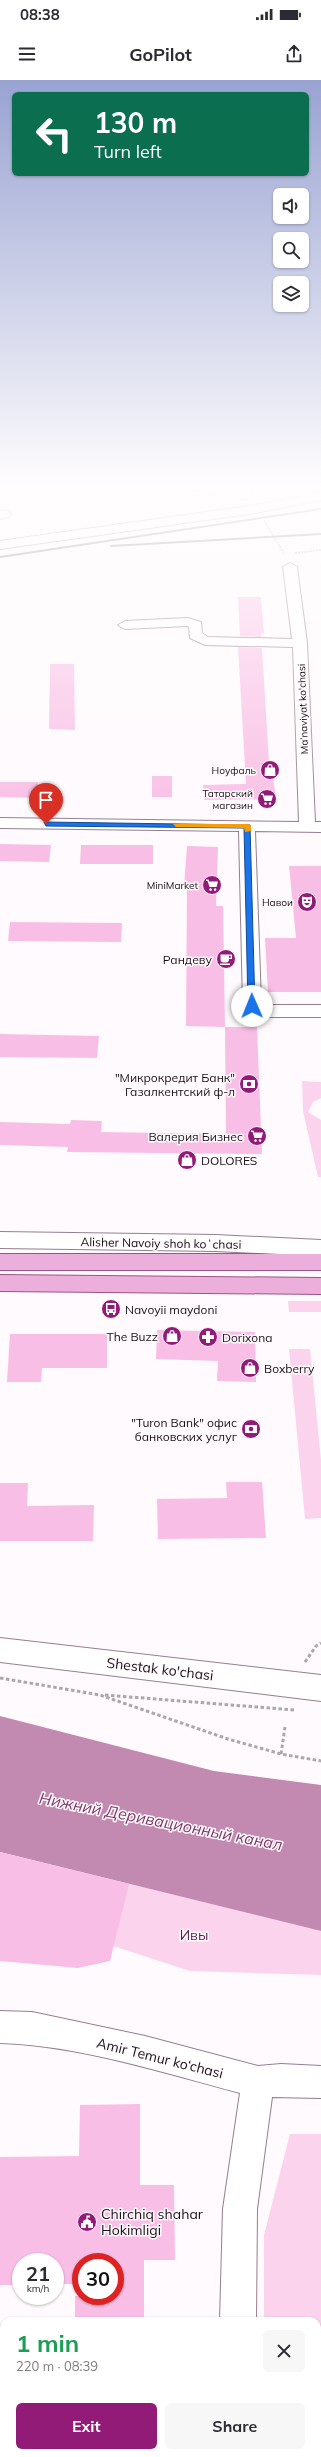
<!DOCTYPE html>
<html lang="en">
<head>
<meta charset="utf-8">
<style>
  :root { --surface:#fff; --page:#f7f7f7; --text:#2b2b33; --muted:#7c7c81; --accent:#931b78 }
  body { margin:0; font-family:Mulish,sans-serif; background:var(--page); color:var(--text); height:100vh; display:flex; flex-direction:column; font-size:15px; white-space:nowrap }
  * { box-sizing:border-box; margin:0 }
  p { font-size:13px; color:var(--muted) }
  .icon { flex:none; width:22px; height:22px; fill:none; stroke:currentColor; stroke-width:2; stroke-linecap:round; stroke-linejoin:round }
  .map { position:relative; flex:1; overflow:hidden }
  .panel { position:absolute; left:0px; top:2237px; width:321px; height:140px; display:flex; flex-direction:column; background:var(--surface); border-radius:12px 12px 0 0; box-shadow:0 1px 3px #0004 }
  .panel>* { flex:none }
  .guide { position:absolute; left:12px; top:12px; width:297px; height:84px; border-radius:6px; box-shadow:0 1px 3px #0004; background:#0b6e4f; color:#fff; overflow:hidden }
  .controls { position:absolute; left:273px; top:108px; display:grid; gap:8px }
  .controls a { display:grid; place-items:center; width:36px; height:36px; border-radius:6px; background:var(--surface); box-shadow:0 1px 3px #0004; font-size:20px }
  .speed { position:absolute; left:12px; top:2173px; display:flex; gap:8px; font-size:20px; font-weight:700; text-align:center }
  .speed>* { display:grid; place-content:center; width:52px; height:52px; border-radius:50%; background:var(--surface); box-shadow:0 1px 3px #0004; line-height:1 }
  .speed small { font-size:10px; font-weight:400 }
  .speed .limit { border:6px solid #d22; background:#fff; color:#111 }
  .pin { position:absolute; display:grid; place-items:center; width:34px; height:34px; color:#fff; margin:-41px -17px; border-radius:50% 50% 50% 0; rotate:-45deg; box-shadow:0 0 4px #0007 }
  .pin .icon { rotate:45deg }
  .me { position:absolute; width:44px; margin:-22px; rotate:359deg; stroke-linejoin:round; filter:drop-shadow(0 0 3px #0008) }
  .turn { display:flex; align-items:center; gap:14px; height:84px; padding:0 16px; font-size:18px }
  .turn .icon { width:52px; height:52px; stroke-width:2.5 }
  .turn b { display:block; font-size:28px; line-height:34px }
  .round { display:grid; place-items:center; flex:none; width:42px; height:42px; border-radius:6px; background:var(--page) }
  .overview { display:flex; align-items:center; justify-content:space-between; height:68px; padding:0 16px }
  h1 { font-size:24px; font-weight:700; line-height:30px; color:#1e9e55 }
  .action { display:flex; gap:8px; margin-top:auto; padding:8px 16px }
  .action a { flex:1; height:46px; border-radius:6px; background:var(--accent); color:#fff; font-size:16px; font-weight:700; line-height:46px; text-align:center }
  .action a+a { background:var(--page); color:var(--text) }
  .status { display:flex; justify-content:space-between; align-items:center; height:28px; padding:0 20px; background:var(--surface); direction:ltr }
  .status svg { height:11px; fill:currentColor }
  header { display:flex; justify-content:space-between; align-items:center; height:52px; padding:0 16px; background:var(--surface); font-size:18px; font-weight:700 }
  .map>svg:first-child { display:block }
  .green { fill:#fbd3ed }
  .water { fill:#c28ab0 }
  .building { fill:#f9bee5 }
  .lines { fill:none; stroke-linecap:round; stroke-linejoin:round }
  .minor-casing { stroke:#967f8d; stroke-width:2 }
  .major-casing { stroke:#9b5486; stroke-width:2 }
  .path-far1 { stroke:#ada7ab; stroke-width:1.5; stroke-dasharray:2 1; stroke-linecap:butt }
  .path { stroke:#ada7ab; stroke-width:3; stroke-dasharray:3.5 2.5; stroke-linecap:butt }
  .minor { fill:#fff; fill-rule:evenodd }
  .major { fill:#ecaeda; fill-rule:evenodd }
  .rail { stroke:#6b6368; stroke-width:2 }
  .route { fill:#1a73e8; stroke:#114b97 }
  .slow { fill:#f59e0b }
  .labels { text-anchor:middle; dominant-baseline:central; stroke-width:3; stroke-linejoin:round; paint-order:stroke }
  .far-street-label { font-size:10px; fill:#1a1117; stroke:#fffafd }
  .far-poi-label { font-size:10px; fill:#1a1117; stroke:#fffafd; text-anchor:end }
  .poi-label { font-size:12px; fill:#1a1117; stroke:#fffafd; text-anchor:end }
  .street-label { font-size:12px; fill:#1a1117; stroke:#fffafd }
  .near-street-label { font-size:14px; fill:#1a1117; stroke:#fffafd }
  .near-park-label { font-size:14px; fill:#5c1a4b; stroke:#fffafd }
  .near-poi-label { font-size:14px; fill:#1a1117; stroke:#fffafd; text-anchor:start }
  .near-water-label { font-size:16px; font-style:italic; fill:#7d396a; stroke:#fffafd }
</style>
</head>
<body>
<div class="status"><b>08:38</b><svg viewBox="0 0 49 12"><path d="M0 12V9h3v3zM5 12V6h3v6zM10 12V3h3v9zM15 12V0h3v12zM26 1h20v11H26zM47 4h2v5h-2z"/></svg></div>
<header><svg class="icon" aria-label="menu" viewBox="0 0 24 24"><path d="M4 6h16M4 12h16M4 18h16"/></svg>GoPilot<svg class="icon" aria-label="share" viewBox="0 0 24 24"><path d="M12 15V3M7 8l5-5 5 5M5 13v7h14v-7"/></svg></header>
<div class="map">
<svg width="321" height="2377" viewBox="0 0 321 2377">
  <rect width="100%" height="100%" fill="#fffafd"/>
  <path class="green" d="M302,1001l19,1v16l-8,4 -5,10 13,8v57h-3l-15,-66z
    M288,1221h33v11h-32z
    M289,1269h21l11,111v58l-16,1z
    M0,1772l321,79v44l-131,-4 -190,-62z
    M290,2054h31v323h-97v-4h93v-132h-53v-86z"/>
  <path class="water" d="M0,1636l214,55 107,14v146l-321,-79z"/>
  <path class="building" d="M238,517h23l3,37 -3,-1v4l-21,-1z
    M238,567l24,1 7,114h2l5,37 -72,1 -1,-15 43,-1z
    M50,584h24l1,66 -26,-1z
    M152,696h20v21h-20z
    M0,702h38l-2,16 -36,-1z
    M0,764l51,1 -2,17 -49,-1z
    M81,765h72v19h-73z
    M187,766l31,1 -2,59h7l2,121 -39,-1 1,-139h-3z
    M289,786h32v126h-53l-3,-54h31z
    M10,842l112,1 -1,19 -113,-1z
    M225,947h32l5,127 -195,-2 1,-5 -68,-2v-23l70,2 1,-4 31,1 -1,11 125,2z
    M0,954l99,2 -2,22 -97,-1z
    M157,1250l98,2 1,50 -39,-1 1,-20 -62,-2z
    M10,1254h97v34h-65l-1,14h-34z
    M226,1402h36l4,56 -108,1 -1,-40 70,-1z
    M0,1403h28l-1,23 67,-1 -1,36h-93z
    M0,1772l129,32 -19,77 -32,7 -78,-7z
    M140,2024v81h34l1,75h-31v61h-69v-25h40v-34h-34v22h-26v-22h-34v23h-21v-128l79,-1 1,-51z"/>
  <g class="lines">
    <defs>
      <path id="minor" d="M177,409h55l-6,4 -45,3 -4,-1 -2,-3z
        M241,409h12l-4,10h-8l-2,-3z
        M321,412v8l-65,13 -256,36v-8l256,-36z
        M5,430l6,4 -2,3 -9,2v-8z
        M290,483l7,4 10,76 8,179h6v10l-66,-1 6,172 8,2h52v12h-53l-23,-7 -2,-4 -4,-175 -239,-3v-10l299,4 -6,-175 -88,-2 -15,-7 -1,-11 -2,-1 -62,3 -7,-4 7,-4 63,-3 13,4 1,11 6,4 84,2 -9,-72z
        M0,1152l216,3 105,5v16l-105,-5 -216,-3z
        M0,1558l321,37v26l-321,-39z
        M0,1931l32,1 113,24 113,30 23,-2 40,2v32l-49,-1 -15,112 -1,112h-36l3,-112 17,-116c-75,-20 -163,-48 -240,-50z"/>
      <path id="major" d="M0,1174h321v16h-321z
        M0,1195l321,3v16l-321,-3z"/>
    </defs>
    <use href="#minor" class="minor-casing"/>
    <use href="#major" class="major-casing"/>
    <path class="path-far1" d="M264,441l21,34
      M295,473l26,-3"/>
    <path class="path" d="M305,1582l11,-16 5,-3
      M0,1598l100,17 128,44 53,15 40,7
      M105,1615l190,15
      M281,1674l4,-27"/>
    <use href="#minor" class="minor"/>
    <use href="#major" class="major"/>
    <path class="rail" d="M111,466l210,-12
      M0,477l321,-48"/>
  </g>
  <linearGradient id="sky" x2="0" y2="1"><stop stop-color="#99a3d2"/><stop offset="0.55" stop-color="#fffdfe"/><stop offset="1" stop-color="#fffdfe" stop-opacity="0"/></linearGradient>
  <rect width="321" height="742" fill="url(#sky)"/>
  <path class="route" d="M44,742l206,3 5,183 -7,-2 -4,-178 -198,-2z"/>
  <path class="slow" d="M173,744h75l3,2v5l-6,1 -1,-4 -68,-1z"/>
  <defs>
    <symbol id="shop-disc" viewBox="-11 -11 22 22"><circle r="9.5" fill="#931b78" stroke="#fffafd"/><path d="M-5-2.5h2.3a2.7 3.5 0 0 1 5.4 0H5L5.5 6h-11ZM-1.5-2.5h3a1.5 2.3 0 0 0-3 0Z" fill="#fff"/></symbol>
    <symbol id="supermarket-disc" viewBox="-11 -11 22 22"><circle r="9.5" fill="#931b78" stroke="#fffafd"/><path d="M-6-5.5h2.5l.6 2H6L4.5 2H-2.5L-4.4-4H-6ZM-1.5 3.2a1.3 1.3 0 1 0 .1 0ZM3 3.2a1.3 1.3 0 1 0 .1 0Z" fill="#fff"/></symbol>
    <symbol id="theatre-disc" viewBox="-11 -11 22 22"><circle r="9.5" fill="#931b78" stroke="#fffafd"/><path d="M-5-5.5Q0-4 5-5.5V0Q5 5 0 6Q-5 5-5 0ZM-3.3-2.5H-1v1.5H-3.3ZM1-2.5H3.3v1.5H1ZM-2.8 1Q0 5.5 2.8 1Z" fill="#fff"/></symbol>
    <symbol id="cafe-disc" viewBox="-11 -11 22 22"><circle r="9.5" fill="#931b78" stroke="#fffafd"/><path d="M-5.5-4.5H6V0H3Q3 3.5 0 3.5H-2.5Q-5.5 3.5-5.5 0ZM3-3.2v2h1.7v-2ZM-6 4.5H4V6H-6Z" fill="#fff"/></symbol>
    <symbol id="bank-disc" viewBox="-11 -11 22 22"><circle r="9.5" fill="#931b78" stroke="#fffafd"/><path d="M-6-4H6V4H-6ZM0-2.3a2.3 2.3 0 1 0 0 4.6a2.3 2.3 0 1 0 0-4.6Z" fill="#fff"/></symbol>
    <symbol id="bus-disc" viewBox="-11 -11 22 22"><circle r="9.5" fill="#931b78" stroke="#fffafd"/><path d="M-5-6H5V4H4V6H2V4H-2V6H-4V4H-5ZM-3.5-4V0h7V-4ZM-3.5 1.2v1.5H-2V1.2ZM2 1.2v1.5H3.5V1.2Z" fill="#fff"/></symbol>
    <symbol id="pharmacy-disc" viewBox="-11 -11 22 22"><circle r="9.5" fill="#931b78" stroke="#fffafd"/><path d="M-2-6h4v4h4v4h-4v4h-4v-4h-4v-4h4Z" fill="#fff"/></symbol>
    <symbol id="civic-disc" viewBox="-11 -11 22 22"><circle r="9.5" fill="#931b78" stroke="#fffafd"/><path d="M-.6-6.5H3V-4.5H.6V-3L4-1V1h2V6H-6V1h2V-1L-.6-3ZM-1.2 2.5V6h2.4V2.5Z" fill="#fff"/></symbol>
  </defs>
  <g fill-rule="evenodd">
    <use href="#shop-disc" x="259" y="679" width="22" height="22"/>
    <use href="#supermarket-disc" x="256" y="708" width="22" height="22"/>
    <use href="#supermarket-disc" x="201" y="794" width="22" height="22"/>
    <use href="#theatre-disc" x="296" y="811" width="22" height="22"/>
    <use href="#cafe-disc" x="215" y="868" width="22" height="22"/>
    <use href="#bank-disc" x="238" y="993" width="22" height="22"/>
    <use href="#supermarket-disc" x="246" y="1045" width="22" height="22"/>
    <use href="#shop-disc" x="176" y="1069" width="22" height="22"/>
    <use href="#bus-disc" x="100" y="1218" width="22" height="22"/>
    <use href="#shop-disc" x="161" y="1245" width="22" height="22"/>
    <use href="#pharmacy-disc" x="197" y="1246" width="22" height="22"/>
    <use href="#shop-disc" x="239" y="1277" width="22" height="22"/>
    <use href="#bank-disc" x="240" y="1338" width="22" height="22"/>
    <use href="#civic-disc" x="76" y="2131" width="22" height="22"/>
  </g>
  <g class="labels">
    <g class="far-street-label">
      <text transform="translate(303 629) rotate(-92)">Ma’naviyat ko'chasi</text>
    </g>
    <g class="far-poi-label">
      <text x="256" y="690">Ноуфаль</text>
      <text x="253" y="713">Татарский<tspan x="253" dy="12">магазин</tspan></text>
      <text x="198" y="805">MiniMarket</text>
      <text x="293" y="822">Навои</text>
    </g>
    <g class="poi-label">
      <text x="212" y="879">Рандеву</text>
      <text x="235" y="997">"Микрокредит Банк"<tspan x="235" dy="14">Газалкентский ф-л</tspan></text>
      <text x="243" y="1056">Валерия Бизнес</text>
      <text x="201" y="1080" text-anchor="start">DOLORES</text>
      <text x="125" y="1229" text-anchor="start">Navoyii maydoni</text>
      <text x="158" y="1256">The Buzz</text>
      <text x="222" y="1257" text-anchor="start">Dorixona</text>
      <text x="264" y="1288" text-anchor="start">Boxberry</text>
      <text x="237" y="1342">"Turon Bank" офис<tspan x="237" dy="14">банковских услуг</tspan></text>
    </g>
    <g class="street-label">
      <text transform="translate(161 1163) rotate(1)">Alisher Navoiy shoh koʻchasi</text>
    </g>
    <g class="near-street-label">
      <text transform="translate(160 1589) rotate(7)">Shestak ko'chasi</text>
      <text transform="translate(160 1978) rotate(14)">Amir Temur ko‘chasi</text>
    </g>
    <g class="near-park-label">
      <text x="194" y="1855">Ивы</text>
    </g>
    <g class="near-poi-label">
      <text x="101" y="2134">Chirchiq shahar<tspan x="101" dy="16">Hokimligi</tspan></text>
    </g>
    <g class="near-water-label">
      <text transform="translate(161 1741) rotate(11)">Нижний Деривационный канал</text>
    </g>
  </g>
</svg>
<div class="controls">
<a><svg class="icon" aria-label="sound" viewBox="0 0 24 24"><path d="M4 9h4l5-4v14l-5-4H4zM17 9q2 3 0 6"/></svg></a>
<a><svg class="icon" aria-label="search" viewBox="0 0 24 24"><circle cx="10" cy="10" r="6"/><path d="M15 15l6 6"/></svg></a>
<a><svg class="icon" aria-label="layers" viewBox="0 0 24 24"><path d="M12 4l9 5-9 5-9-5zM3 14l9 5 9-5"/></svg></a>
</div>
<div class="speed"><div>21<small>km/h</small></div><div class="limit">30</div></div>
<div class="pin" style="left:46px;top:744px;background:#d93025"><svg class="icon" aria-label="arrive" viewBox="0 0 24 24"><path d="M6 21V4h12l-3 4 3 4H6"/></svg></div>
<svg class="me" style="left:252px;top:926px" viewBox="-20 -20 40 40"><circle r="19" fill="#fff"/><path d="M0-13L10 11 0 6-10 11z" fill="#1a73e8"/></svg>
<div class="guide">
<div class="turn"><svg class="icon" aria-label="left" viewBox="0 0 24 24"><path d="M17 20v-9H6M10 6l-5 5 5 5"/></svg><div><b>130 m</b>Turn left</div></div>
</div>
<section class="panel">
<div class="overview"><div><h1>1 min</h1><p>220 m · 08:39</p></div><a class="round"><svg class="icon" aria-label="close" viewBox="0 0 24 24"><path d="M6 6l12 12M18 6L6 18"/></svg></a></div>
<div class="action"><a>Exit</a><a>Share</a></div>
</section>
</div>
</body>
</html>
